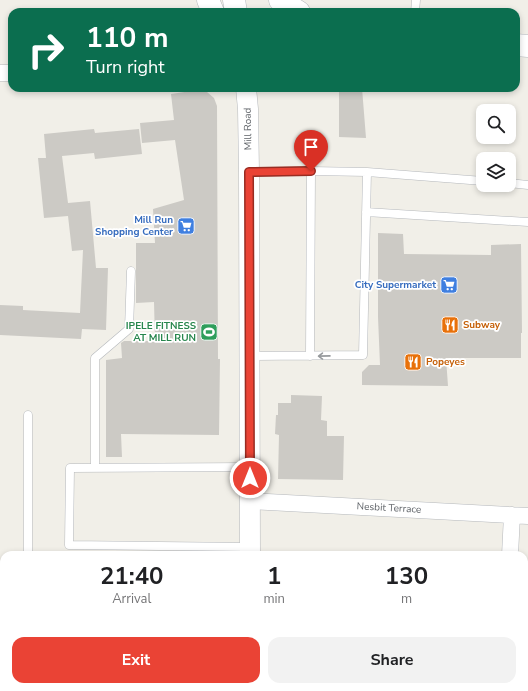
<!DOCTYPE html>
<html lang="en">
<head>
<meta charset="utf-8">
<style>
  :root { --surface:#fff; --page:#f2f2f2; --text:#202124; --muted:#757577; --accent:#ea4335 }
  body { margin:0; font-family:"Nunito Sans",sans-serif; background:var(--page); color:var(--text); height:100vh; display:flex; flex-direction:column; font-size:15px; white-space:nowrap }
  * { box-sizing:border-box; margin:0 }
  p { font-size:13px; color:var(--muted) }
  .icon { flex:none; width:22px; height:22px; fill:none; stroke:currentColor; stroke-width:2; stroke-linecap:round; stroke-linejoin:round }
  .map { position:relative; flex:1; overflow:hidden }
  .side { position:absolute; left:0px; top:551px; width:528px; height:140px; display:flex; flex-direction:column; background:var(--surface); border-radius:12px 12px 0 0; box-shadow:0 2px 6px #0003 }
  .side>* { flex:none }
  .hud { position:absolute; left:8px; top:8px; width:512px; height:84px; border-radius:12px; box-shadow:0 2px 6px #0003; background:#0b6e4f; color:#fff; overflow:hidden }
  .fabs { position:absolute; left:476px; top:104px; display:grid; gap:8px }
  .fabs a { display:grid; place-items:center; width:40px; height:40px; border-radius:8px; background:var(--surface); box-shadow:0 2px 6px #0003; font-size:20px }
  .pin { position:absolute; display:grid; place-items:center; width:34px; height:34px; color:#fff; margin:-41px -17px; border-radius:50% 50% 50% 0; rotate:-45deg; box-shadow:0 0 4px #0007 }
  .pin .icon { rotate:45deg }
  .me { position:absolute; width:44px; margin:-22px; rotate:0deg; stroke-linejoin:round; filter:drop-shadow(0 0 3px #0008) }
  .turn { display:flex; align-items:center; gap:14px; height:84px; padding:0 12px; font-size:18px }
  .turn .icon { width:52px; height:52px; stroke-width:2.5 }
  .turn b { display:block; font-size:28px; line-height:34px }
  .eta { display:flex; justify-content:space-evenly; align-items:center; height:68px; text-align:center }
  .eta b { font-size:24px; font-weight:700; line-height:28px }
  .cta { display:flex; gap:8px; margin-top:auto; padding:8px 12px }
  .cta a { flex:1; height:46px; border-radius:12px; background:var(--accent); color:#fff; font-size:16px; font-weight:700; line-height:46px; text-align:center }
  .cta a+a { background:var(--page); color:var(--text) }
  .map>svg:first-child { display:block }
  .building { fill:#cccac5 }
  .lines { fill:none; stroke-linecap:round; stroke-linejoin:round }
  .service-casing { stroke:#b5b8bc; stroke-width:9 }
  .minor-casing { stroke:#b5b8bc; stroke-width:17 }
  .tertiary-casing { stroke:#b5b8bc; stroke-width:21 }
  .secondary-casing { stroke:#b6babf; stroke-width:23 }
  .service { stroke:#fff; stroke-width:8 }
  .minor { stroke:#fff; stroke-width:16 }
  .tertiary { stroke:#fff; stroke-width:20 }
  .secondary { stroke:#fff; stroke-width:22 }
  .oneway { stroke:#979a9d }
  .route-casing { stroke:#982c22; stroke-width:10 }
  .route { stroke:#ea4335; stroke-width:7 }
  .labels { text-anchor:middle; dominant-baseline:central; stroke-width:3.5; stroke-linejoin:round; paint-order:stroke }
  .street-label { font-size:10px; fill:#5f6368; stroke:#fff }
  .shop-label { font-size:10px; font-weight:bold; fill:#366cbe; stroke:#fff; text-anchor:end }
  .food-label { font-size:10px; font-weight:bold; fill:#c56008; stroke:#fff; text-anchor:start }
  .leisure-label { font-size:10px; font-weight:bold; fill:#27864d; stroke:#fff; text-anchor:end }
</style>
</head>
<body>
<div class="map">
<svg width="528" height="691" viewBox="0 0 528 691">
  <rect width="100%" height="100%" fill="#f1efe8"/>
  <path class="building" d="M339,88h23l4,50 -27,-1z
    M198,90l9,2 7,6 3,8 1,253h2l-1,76 -98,-1 1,23h-16v-97l16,-2 -1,-15 3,-2h31l-1,-39 -18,1v-60h19l-2,-34 31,-9 -9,-60 -33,3 -2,-20 34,-3 -3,-26z
    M94,129l1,4 44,-4 3,25 -47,5 -1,-6 -32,3 6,47 22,-2 6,67h12l-2,62 -24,-1 -1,10 -81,-4v-30l23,1v4l57,3 3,-63 -11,1 -4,-35 -24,2 -6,-60h8l-2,-24z
    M378,233l25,1 1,20 87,1v-10l30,-1 1,89h-1v25h-75l2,28 -86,-1v-13l7,-7h11l-2,-48z
    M291,395l31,1 -1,24 6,1v15h17l-1,44 -65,-1 1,-44 -4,-1 1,-19h2v-12h13z"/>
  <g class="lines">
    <defs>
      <path id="service" d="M415,12l1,-12
        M249,172l62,-1 56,1 116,9
        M509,183l19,2
        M366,212l162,10
        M250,356l113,-1 4,-183
        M310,356l1,-185
        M95,468v-110l34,-29 2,-58
        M249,547l-180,-2 1,-77 180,-1
        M28,555v-140
        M0,614l4,-1"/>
      <path id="minor" d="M0,73h12
        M250,501l278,15
        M510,555l2,-40
        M503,691v-4"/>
      <path id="tertiary" d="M246,88l2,21 1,63 1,383
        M249,691v-4"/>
      <path id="secondary" d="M208,0l5,12
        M234,0l2,12
        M280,0l19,12
        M516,45l12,1"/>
    </defs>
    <use href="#service" class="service-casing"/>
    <use href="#minor" class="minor-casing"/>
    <use href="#tertiary" class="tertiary-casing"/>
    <use href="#secondary" class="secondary-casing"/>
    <use href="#service" class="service"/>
    <use href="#minor" class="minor"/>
    <use href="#tertiary" class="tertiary"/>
    <use href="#secondary" class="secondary"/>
  </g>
  <defs><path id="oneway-shaft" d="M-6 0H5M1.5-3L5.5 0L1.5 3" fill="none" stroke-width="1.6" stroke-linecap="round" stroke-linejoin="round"/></defs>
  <use class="oneway" href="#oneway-shaft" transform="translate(324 356) rotate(179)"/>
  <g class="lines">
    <defs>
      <path id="route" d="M250,478l-1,-306 62,-1"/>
    </defs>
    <use href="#route" class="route-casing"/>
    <use href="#route" class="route"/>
  </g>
  <defs>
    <symbol id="supermarket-square" viewBox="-11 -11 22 22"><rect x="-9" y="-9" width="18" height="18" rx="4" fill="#3f7fe0" stroke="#fff"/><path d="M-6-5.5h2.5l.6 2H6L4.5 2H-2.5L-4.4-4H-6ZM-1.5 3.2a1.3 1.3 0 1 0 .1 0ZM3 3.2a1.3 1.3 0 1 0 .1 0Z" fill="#fff"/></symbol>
    <symbol id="restaurant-square" viewBox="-11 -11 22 22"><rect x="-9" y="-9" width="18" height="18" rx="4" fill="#e8710a" stroke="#fff"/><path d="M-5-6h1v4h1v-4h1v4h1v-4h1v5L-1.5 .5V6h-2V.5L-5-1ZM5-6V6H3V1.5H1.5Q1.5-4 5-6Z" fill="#fff"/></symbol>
    <symbol id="stadium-square" viewBox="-11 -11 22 22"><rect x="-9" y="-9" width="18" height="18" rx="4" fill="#2e9e5b" stroke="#fff"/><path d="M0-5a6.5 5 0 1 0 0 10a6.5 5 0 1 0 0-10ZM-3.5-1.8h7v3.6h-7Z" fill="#fff"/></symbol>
  </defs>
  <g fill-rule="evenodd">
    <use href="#supermarket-square" x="176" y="216" width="20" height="20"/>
    <use href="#supermarket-square" x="439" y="275" width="20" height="20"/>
    <use href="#restaurant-square" x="440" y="315" width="20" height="20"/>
    <use href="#stadium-square" x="199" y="322" width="20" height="20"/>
    <use href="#restaurant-square" x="403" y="352" width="20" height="20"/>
  </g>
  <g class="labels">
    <g class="street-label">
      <text transform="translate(248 129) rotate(-91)">Mill Road</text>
      <text transform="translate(389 508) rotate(3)">Nesbit Terrace</text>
    </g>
    <g class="shop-label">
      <text x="173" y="220">Mill Run<tspan x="173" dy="12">Shopping Center</tspan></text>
      <text x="436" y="285">City Supermarket</text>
    </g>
    <g class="food-label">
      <text x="463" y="325">Subway</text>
      <text x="426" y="362">Popeyes</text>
    </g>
    <g class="leisure-label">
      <text x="196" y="326">IPELE FITNESS<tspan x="196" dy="12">AT MILL RUN</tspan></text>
    </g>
  </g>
</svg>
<div class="fabs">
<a><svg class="icon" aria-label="search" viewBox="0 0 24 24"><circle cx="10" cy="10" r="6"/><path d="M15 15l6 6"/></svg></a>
<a><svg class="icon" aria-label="layers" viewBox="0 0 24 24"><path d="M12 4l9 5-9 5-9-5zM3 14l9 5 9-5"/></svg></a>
</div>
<div class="pin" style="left:311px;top:171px;background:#d93025"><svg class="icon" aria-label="arrive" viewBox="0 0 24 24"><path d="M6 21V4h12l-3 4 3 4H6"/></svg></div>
<svg class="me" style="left:250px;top:478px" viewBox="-20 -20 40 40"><circle r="17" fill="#ea4335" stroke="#fff" stroke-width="3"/><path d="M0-11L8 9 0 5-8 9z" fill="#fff"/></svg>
<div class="hud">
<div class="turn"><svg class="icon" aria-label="right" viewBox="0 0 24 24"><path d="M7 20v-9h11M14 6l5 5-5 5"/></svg><div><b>110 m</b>Turn right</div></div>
</div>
<section class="side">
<div class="eta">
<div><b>21:40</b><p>Arrival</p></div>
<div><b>1</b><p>min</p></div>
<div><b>130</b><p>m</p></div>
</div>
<div class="cta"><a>Exit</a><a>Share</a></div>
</section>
</div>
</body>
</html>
